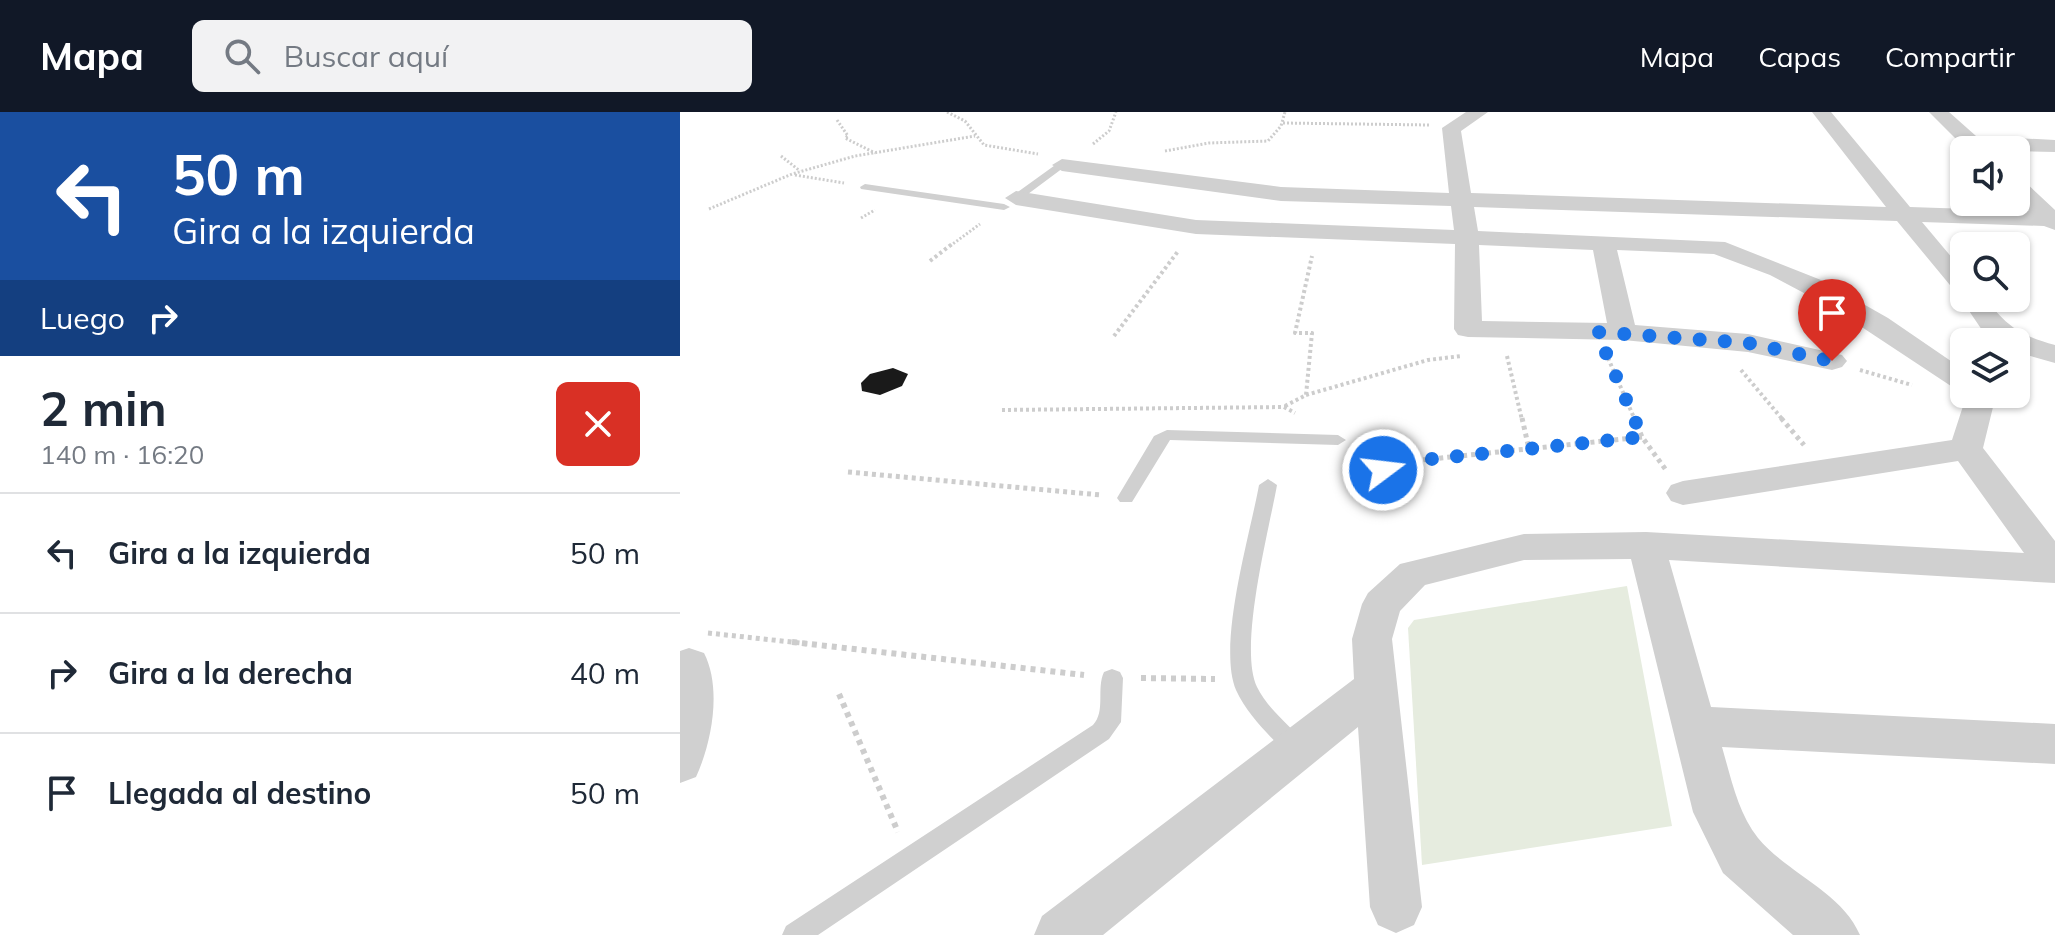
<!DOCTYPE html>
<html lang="es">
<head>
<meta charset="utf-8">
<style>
  :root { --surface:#fff; --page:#f2f2f3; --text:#1f2937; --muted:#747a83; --line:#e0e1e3; --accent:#111827 }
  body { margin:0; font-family:Mulish,sans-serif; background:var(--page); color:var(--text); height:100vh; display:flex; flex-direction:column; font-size:30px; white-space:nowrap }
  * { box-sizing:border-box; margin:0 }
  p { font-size:26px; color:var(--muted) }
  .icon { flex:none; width:44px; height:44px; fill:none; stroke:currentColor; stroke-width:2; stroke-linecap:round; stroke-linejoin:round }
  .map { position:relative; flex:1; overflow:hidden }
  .panel { display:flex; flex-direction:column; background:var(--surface); width:680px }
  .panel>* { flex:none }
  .banner { background:#1a4fa0; color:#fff; overflow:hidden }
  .controls { position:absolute; left:1270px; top:24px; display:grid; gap:16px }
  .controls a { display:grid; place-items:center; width:80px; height:80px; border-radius:12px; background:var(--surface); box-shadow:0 2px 6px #0004; font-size:40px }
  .pin { position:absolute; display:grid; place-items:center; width:68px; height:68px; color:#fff; margin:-82px -34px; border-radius:50% 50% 50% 0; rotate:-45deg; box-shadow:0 0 8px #0007 }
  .pin .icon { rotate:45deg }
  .me { position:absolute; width:88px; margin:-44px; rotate:75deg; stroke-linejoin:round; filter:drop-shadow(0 0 6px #0008) }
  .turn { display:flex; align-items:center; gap:28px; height:168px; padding:0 40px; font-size:36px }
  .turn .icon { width:104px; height:104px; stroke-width:2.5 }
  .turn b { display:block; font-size:56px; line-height:68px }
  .then { display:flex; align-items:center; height:76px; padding:0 40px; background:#0003; gap:16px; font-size:30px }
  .round { display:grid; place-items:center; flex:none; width:84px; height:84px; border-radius:12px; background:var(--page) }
  .headline { display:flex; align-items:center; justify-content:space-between; height:136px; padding:0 40px }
  h1 { font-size:48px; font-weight:700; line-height:60px }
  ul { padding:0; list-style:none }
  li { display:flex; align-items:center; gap:24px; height:120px; padding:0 40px; border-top:2px solid var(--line) }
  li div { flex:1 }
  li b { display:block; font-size:30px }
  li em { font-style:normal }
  header { display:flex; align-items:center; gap:48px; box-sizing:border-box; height:112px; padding:0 40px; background:var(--accent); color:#fff }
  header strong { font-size:38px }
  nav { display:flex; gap:44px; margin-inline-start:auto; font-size:28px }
  .search { width:560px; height:72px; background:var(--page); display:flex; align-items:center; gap:20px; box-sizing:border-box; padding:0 28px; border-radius:12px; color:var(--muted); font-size:30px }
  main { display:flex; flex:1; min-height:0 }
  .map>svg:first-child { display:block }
  .green { fill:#e6ecdf }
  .building { fill:#1a1a1a }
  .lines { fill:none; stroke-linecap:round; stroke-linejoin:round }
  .path-far3 { stroke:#cdcdcd; stroke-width:3; stroke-dasharray:2 2; stroke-linecap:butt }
  .path-far2 { stroke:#cdcdcd; stroke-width:4; stroke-dasharray:3 3; stroke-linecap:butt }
  .path-far1 { stroke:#cdcdcd; stroke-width:5; stroke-dasharray:4 4; stroke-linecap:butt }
  .path { stroke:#cdcdcd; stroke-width:6; stroke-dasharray:5 5; stroke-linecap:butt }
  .lane { fill:#d0d0d0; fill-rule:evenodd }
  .street { fill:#d0d0d0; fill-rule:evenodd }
  .route { stroke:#1a73e8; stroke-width:14; stroke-dasharray:0 25.2 }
</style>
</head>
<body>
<header>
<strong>Mapa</strong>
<div class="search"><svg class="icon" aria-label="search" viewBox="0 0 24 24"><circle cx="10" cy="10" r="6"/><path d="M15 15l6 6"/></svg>Buscar aquí</div>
<nav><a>Mapa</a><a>Capas</a><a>Compartir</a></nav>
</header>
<main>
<section class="panel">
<div class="banner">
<div class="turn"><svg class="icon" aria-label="left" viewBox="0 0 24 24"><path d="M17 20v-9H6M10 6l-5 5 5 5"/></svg><div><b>50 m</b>Gira a la izquierda</div></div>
<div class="then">Luego<svg class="icon" aria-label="right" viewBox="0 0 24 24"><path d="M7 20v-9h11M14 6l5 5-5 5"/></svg></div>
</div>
<div class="headline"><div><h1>2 min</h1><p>140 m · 16:20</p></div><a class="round" style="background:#d93025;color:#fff"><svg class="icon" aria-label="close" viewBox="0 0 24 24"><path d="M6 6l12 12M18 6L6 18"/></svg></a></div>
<ul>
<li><svg class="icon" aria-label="left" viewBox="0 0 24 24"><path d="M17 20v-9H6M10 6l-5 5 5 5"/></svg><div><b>Gira a la izquierda</b></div><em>50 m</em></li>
<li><svg class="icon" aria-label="right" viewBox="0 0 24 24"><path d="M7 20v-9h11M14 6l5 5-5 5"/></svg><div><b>Gira a la derecha</b></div><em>40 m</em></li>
<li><svg class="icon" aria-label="arrive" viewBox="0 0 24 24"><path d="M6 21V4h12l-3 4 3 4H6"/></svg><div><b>Llegada al destino</b></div><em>50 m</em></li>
</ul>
</section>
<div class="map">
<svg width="1375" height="823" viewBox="0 0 1375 823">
  <rect width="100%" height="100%" fill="#fff"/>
  <path class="green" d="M947,474l45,240 -250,39 -14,-237 6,-8z"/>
  <path class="building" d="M213,256l15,6 -6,12 -22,9 -18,-4 -1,-8 9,-9z"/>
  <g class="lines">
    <path class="path-far3" d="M267,0l18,9 19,24 54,9
      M157,8l11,16 -3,2 30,15
      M603,11l147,2
      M413,32l16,-13 7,-19
      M485,39l44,-8 59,-2 13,-15 4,-14
      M101,44l19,15
      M115,63l49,8
      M29,97l83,-35 63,-18 120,-20
      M181,106l14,-8
      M270,134l30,-22"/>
    <path class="path-far2" d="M250,149l22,-17
      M434,224l65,-86
      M827,244l15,64
      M928,246l27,62
      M1061,258l42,50
      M1180,258l52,15
      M626,283l122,-35 33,-4
      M605,294l21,-11 6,-62h-17l17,-77
      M322,298l282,-3 11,6"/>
    <path class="path-far1" d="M842,306l7,31
      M954,306l8,19 24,33
      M1101,306l23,27
      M678,341l25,17 29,-9 230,-24
      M168,360l253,23
      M28,521l102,11"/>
    <path class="path" d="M112,530l292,33
      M461,566l74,1
      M159,582l59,138"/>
    <path class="lane" d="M378,51l9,2 -47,35h-8v-4z
      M185,72l139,20 6,3 -6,3 -143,-21 -1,-2z
      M487,318l171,5 8,5 -8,5 -168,-5 -38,62h-12l-3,-4 37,-62z
      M588,367l9,6c-8,45 -39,163 -20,202 10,21 33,39 49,56l3,7 -3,7 -8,3 -8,-3c-19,-20 -42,-41 -54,-67 -19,-45 14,-155 23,-205z
      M432,557l8,3 3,6 -2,44 -12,17 -291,196h-36l4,-9 307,-201c13,-14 3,-36 11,-53z"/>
    <path class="street" d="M786,0h22l-27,19 10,62 415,14 -74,-95h19l79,95 119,4 -13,-13v-19l8,2 31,29v20l-11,-4 -122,-4 42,50v26h21c23,29 34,37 70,47v18l-39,-11v-10h-20l-10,-6 -27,-40 -62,-75 -423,-14 4,24 247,11 96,38 67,38 76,52v24h25l5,9 -11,45 72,93v42l-386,-23 42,147 344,17v40l-333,-17c9,31 16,66 36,91 30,36 83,53 102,97h-67l-70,-62 -30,-61 -62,-253 -107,1 -99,25 -25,26 -8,28 30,268 -8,18 -18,8 -18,-8 -8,-18 -12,-180 -255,208h-69l8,-19 312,-237 -2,-40 10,-35 6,-11 32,-29 124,-30 122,-2 378,21 -66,-92 -275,44 -12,-4 -5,-8 5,-8 12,-4 269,-41 12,-37 -4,-11 -124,-82 -66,-35 -56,-21 -97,-4 18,75 113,9 94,21 5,6 -5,6 -10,3 -84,-18 -125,-12 -155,-3 -10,-2 -4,-6 1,-85 -259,-10 -180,-29 -11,-7 11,-7 180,29 258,10 -3,-24 -170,-5 -219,-30 -10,-6 10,-6 219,28 168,6 -7,-65zM799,133l114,5 14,73 -125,-2z
      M1249,0h20l27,24 79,4v12l-88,-2z
      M9,536l15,5c18,35 8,89 -8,124l-16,6v-132z"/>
  </g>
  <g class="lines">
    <path class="route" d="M703,358l29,-9 230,-24 -45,-105 151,11 84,18"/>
  </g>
</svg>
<div class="controls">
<a><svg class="icon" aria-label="sound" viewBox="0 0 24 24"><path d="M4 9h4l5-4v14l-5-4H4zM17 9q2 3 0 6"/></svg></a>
<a><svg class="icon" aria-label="search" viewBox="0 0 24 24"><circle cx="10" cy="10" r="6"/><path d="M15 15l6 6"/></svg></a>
<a><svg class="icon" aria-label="layers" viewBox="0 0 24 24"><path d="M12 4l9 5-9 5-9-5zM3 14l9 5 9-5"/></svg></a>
</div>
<div class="pin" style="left:1152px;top:249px;background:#d93025"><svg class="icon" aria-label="arrive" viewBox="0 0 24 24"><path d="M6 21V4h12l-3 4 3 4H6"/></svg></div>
<svg class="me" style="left:703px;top:358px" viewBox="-20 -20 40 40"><circle r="17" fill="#1a73e8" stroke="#fff" stroke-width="3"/><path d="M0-11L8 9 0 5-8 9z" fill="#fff"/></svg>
</div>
</main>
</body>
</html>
